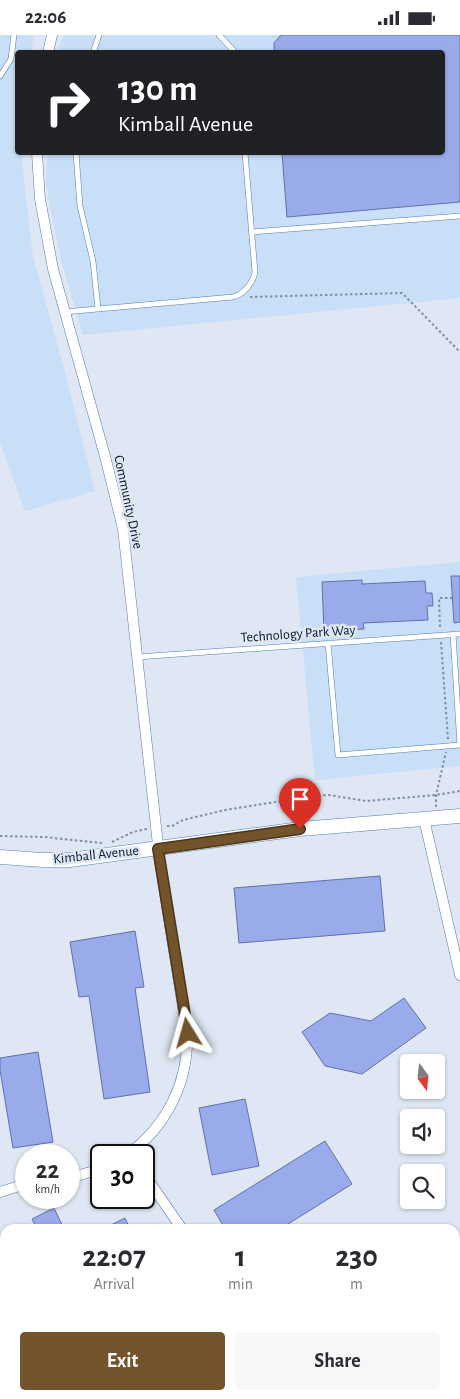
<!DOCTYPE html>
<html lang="en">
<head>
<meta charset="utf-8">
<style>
  :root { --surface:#fff; --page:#f7f7f7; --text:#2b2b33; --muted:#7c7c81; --accent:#735329 }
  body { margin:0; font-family:"Alegreya Sans",sans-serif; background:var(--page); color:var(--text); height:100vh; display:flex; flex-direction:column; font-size:19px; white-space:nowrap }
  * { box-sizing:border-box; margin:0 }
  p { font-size:16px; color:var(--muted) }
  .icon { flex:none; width:28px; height:28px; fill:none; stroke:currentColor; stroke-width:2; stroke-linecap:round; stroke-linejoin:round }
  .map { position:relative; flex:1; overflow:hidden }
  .details { position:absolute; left:0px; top:1189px; width:460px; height:176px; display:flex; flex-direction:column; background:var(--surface); border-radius:15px 15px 0 0; box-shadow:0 1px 4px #0004 }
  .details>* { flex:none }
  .top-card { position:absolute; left:15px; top:15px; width:430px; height:105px; border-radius:5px; box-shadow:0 1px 4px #0004; background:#202124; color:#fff; overflow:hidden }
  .needle { width:32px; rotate:165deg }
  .tools { position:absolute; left:400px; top:1019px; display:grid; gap:10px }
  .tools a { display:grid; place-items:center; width:45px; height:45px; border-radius:5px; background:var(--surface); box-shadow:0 1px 4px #0004; font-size:25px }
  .speed { position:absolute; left:15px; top:1109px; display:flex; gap:10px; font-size:25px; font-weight:700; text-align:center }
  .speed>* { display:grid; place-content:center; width:65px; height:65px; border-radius:50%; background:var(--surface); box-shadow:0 1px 4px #0004; line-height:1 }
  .speed small { font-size:12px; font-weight:400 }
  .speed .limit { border:2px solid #111; border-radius:8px; background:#fff; color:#111 }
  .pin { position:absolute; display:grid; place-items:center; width:42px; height:42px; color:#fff; margin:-51px -21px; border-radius:50% 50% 50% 0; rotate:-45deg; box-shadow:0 0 5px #0007 }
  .pin .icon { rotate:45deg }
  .me { position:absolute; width:55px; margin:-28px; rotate:352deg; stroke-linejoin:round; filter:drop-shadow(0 0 4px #0008) }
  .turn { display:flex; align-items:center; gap:18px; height:105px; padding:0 20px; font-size:22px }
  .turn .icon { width:65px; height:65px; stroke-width:2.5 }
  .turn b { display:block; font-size:35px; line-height:42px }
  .eta { display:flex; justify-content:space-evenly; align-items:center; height:85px; text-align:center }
  .eta b { font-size:30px; font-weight:700; line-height:35px }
  .primary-button { display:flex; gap:10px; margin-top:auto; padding:10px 20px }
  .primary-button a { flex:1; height:58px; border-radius:5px; background:var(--accent); color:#fff; font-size:20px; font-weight:700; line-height:58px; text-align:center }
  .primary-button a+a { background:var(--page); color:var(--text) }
  .status { display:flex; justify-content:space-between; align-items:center; height:35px; padding:0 25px; background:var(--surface); direction:ltr }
  .status svg { height:14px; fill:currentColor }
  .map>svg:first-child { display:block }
  .built { fill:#c9def7 }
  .building { fill:#9aabeb; stroke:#616fab }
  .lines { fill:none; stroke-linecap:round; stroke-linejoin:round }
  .service-casing { stroke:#517eb2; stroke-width:6 }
  .minor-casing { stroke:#517eb2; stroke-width:11 }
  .secondary-casing { stroke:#517eb2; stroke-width:15 }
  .path { stroke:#828e9e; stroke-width:2; stroke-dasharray:2.5 2.5; stroke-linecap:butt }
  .service { stroke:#fff; stroke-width:5 }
  .minor { stroke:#fff; stroke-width:10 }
  .secondary { stroke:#fff; stroke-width:14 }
  .route-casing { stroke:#4b361b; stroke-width:12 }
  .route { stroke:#735329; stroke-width:9 }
  .labels { text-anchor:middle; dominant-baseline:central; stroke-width:5; stroke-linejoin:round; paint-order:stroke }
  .street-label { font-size:14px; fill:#041529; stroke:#dee7f3 }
</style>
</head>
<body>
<div class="status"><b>22:06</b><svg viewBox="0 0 49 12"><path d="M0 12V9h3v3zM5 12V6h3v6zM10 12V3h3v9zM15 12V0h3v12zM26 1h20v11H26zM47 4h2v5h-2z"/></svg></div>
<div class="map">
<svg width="460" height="1364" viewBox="0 0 460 1364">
  <rect width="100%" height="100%" fill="#dee7f3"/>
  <path class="built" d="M0,0h34l-3,17 -13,1v100h4v11l11,92 33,120 29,115 -70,20 -25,-68z
    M64,0h396v263l-377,37 -21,-72 -9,-41 -7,-39 1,-30h395v-100l-385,-1z
    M460,527v204l-145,14 -19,-203z"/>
  <path class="building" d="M281,0h179v167l-173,15 -5,-64h160v-100h-168v-10z
    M451,541h9v46l-6,1z
    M362,545v4l63,-3 1,12h6l1,13h-6l1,14 -65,3 1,6 -40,2 -2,-49z
    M380,841l5,55 -146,12 -5,-55z
    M135,896l9,56 -9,1 15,104 -46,7 -15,-103 -10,1 -9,-55z
    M404,963l22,30 -64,46 -37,-8 -23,-34 28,-19 41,8z
    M38,1017l15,90 -40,6 -13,-78v-12z
    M245,1064l14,67 -47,9 -13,-67z
    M325,1106l27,43 -72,45h-55l-11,-19z
    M54,1173l10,21h-27l-5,-10z
    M125,1183l5,11h-27z"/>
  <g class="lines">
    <defs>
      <path id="service" d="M219,0l17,18
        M93,18l6,-18
        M0,41l11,-17 3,-24
        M76,118l4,53 13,55 5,48
        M252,197l208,-16
        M64,277l169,-15c11,-3 20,-14 22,-25l-10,-119
        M328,608l10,112 122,-10 -7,-111
        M137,622l323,-23
        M0,1349l5,-2"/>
      <path id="minor" d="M48,18l4,-18
        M37,118l3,46 13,70 53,191 17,69 37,334 27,170c2,49 -20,93 -60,122
        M424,784l36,156
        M144,1139l38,55
        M69,1143l32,-9
        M0,1157l26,-8
        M455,1316l5,1"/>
      <path id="secondary" d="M0,822l43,3h27l230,-31 160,-13"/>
    </defs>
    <use href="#service" class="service-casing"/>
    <use href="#minor" class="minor-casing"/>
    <use href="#secondary" class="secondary-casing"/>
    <path class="path" d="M250,262l152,-4 58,59
      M440,592l-1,-29h13
      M441,607l7,97
      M436,772v-12l10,-43
      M167,791h5l11,-6 42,-10 88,-14 16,-1 37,6 70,-6 24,-4
      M0,801l44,1 58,6
      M112,807l21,-10 14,-3"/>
    <use href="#service" class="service"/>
    <use href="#minor" class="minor"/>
    <use href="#secondary" class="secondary"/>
  </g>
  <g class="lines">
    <defs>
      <path id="route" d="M188,998l-30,-184 142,-20"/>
    </defs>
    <use href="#route" class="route-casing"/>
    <use href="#route" class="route"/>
  </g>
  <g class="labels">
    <g class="street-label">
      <text transform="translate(128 467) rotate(78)">Community Drive</text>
      <text transform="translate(298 599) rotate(-4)">Technology Park Way</text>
      <text transform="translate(96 820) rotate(-6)">Kimball Avenue</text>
    </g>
  </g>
</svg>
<div class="tools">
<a><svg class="needle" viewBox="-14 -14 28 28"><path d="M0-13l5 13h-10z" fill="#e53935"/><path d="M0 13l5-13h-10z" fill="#7c7c81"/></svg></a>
<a><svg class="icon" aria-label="sound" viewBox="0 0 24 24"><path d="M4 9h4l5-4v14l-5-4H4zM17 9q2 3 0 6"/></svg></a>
<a><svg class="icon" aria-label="search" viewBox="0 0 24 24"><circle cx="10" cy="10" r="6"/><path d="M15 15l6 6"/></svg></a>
</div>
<div class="speed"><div>22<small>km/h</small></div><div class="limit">30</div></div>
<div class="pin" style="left:300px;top:794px;background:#d93025"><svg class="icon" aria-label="arrive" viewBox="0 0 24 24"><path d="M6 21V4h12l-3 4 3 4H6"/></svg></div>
<svg class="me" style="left:188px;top:998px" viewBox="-20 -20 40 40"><path d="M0-17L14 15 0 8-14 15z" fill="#735329" stroke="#fff" stroke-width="4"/></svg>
<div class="top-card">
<div class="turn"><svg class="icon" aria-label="right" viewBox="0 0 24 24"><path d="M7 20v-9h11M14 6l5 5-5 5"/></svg><div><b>130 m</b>Kimball Avenue</div></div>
</div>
<section class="details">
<div class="eta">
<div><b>22:07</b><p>Arrival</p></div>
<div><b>1</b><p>min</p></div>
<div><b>230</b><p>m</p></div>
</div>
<div class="primary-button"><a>Exit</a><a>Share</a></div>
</section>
</div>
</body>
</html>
